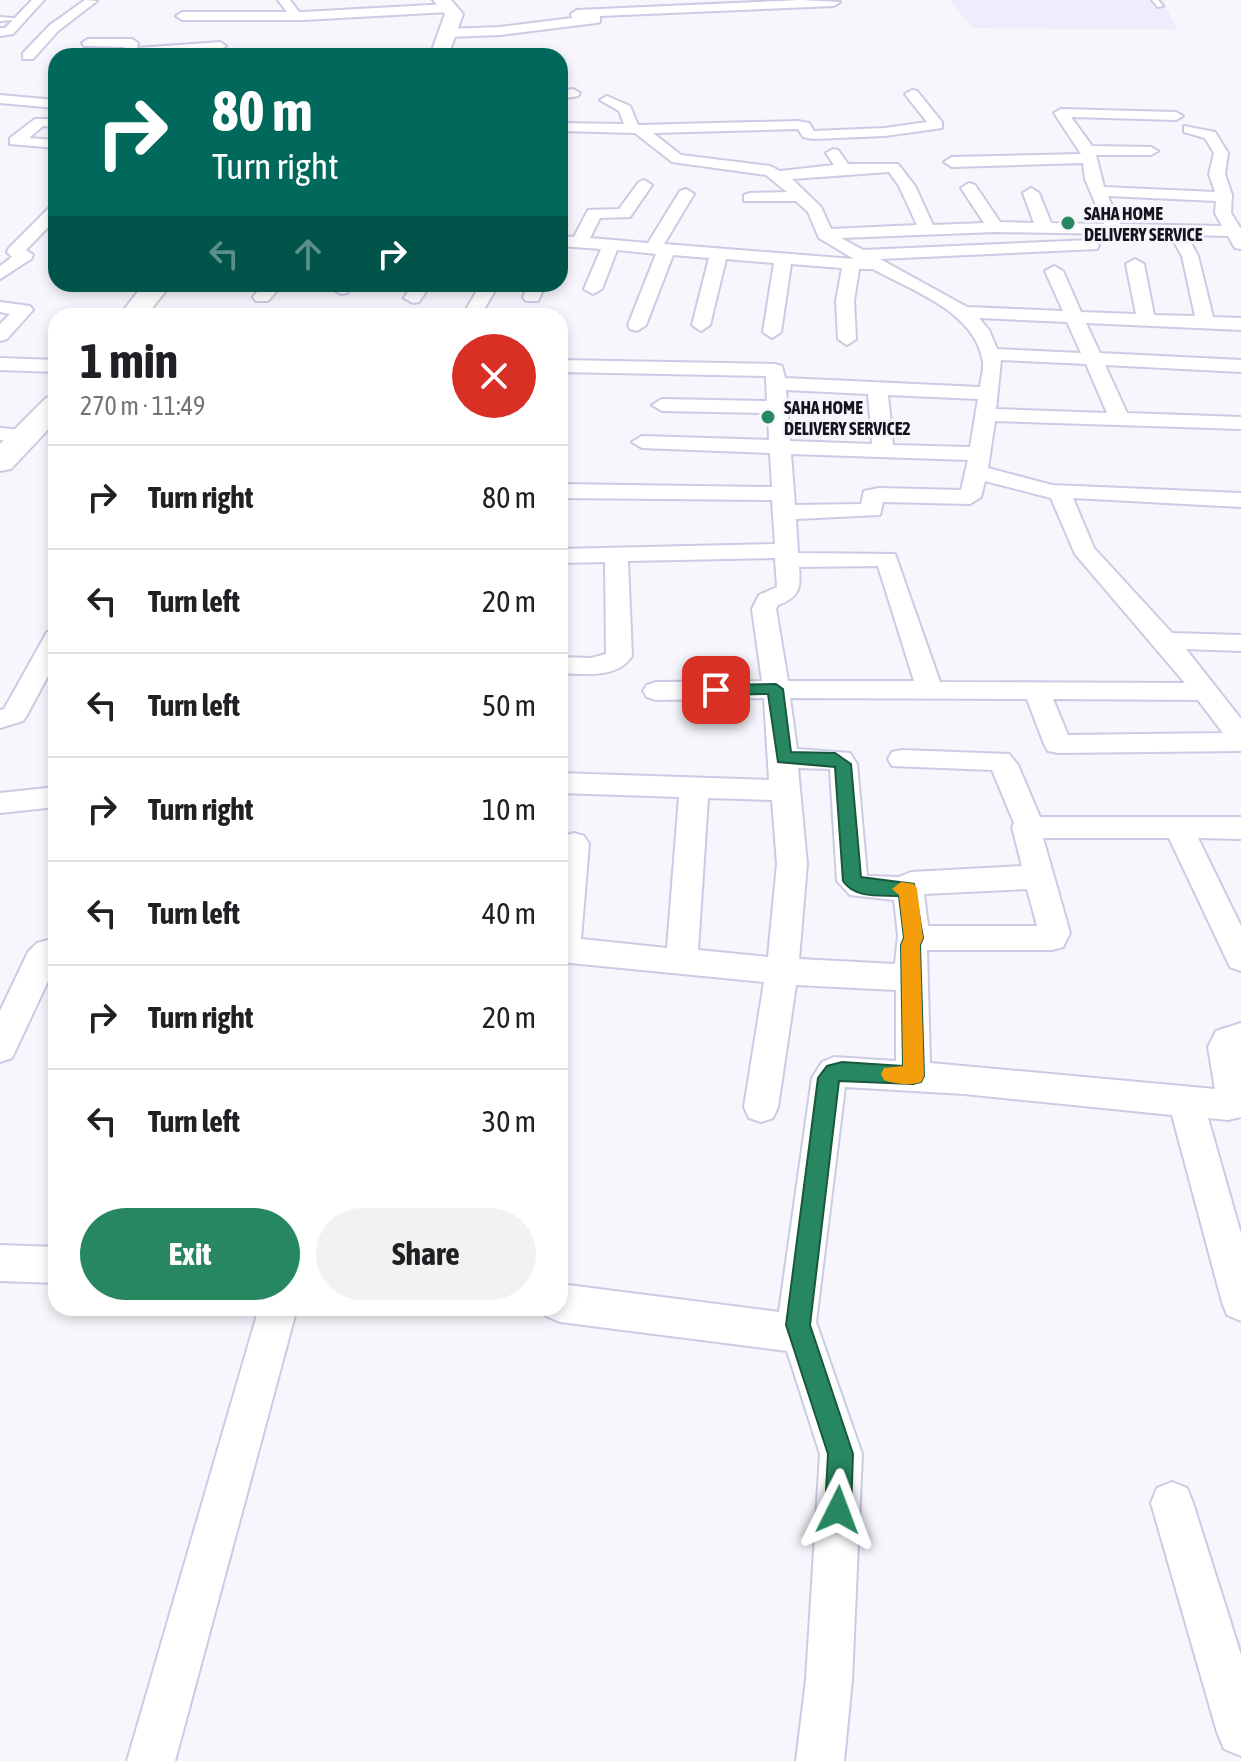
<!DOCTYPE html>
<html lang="en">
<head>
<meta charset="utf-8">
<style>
  :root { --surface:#fff; --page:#f2f2f2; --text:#202124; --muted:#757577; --line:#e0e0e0; --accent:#278760 }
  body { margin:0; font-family:"Asap Condensed",sans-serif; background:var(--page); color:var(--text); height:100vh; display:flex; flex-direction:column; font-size:30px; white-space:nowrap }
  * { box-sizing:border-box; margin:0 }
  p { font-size:26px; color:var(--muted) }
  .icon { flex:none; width:44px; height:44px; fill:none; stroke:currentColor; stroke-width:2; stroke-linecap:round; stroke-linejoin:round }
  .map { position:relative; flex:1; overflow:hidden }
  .side { position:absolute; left:48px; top:308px; width:520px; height:1008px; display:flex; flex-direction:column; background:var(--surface); border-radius:24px; box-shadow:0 4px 12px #0003 }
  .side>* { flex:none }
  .banner { position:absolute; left:48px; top:48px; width:520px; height:244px; border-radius:24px; box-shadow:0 4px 12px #0003; background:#00695c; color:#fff; overflow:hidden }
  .pin { position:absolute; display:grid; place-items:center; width:68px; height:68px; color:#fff; margin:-34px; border-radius:16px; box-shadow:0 4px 12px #0006 }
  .me { position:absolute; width:88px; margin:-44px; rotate:3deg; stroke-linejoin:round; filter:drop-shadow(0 0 6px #0008) }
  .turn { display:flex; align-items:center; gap:28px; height:168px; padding:0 32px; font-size:36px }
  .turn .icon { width:104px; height:104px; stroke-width:2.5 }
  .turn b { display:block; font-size:56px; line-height:68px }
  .lanes { display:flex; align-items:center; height:76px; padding:0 32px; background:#0003; justify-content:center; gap:40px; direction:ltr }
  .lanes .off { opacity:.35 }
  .round { display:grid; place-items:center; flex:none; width:84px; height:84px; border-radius:42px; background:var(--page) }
  .head { display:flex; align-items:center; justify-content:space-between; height:136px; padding:0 32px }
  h1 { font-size:48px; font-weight:700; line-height:60px }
  .cta { display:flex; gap:16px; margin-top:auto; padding:16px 32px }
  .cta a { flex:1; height:92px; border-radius:48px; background:var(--accent); color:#fff; font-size:32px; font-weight:700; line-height:92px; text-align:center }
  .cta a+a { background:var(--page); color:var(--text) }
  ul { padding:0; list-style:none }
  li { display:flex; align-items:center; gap:24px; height:104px; padding:0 32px; border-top:2px solid var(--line) }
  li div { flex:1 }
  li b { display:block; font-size:30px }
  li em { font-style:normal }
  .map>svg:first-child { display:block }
  .built { fill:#eeedfb }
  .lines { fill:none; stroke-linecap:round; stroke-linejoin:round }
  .service-casing { stroke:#cccbe5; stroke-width:4 }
  .minor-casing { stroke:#cccbe5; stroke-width:4 }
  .secondary-casing { stroke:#cccbe5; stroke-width:4 }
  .service { fill:#fff; fill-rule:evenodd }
  .minor { fill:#fff; fill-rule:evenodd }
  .secondary { fill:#fff; fill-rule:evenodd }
  .route { fill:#278760; stroke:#19583e; stroke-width:2 }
  .slow { fill:#f59e0b }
  .poi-dot { fill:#278760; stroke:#f6f6fc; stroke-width:3 }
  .labels { text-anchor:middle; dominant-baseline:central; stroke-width:6; stroke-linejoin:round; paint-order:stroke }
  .far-poi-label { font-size:18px; font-weight:bold; fill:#15141e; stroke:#f6f6fc; text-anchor:start }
</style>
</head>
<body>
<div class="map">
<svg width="1241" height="1761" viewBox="0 0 1241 1761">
  <rect width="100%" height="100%" fill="#f6f6fc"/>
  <path class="built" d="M950,0h213l14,30 -205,-2z"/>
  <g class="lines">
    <defs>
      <path id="service" d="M1152,0h6l5,6 -5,1z
        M0,17l23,2 -23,2z"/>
      <path id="minor" d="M32,0h12l-31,34 -13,2v-8h5z
        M85,0l12,1 -39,30 -25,28h-10v-6l27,-28z
        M278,0h12l9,12h4l146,-8 6,4 -6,4 -146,8h-121l-6,-4 6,-4h105z
        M801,0l39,2 -6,4 -234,10v6l-4,1 -96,12 -53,2 -6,-4 6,-4 53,-2 72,-9 -1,-4 6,-4z
        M88,39h44l6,4 -1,5 83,-6 6,4 -6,4 -98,6 3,-9 -41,-1 -2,-3z
        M573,89l7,4 -2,3 -18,3v-8z
        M912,90l5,1 25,31v6l-57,8 -72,3 -10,-2 -5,-8 -145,4 28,22 89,11 10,5 54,-6 -8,-12 7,-4 5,1 10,14h50l17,22 18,39 51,-2 -23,-35 8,-5 6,2 25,37 34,1 -11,-30 8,-5 8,5 12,30 53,1 -19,-45 -2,-16 -131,4 -8,-5 8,-5 129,-3 -27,-41 7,-4 115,3 7,4 -7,4 -105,-3 21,29 59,1 7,4 -7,4h-55l8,32 111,5 -6,-18 5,-21 -9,-15 -21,-6v-6l31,6 13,21 -3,21 7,21 -1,18 10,16v20l-6,-1 -7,-12 -41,-1 11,21 15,61 28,1v12l-155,-7 14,30 141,7v12l-136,-7 22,48 114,4v12l-246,-8 -7,47 64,17 189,8v14l-168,-9 21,50 78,85 69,2v16l-55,-2 55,70v32l-183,2 -10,-2 -4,-7 -17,-45 -237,-1 7,51 53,4 7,11 10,112 32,1 12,-5 111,-6 -10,-39 2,-4 -22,-53 -100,-4 -4,-7 4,-7 10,-2 107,4 9,11 22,52h201v22l-43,-1 43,88v45l-11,-4 -61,-129h-126l27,95 -7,14 -11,3h-125l3,113 285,26 -7,-42 8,-16 25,-8v94l-13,3 -20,-2 33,116v87l-14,-6 -5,-13 -50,-187 -208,-21 -119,-7 -29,235 46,132 -10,226 -8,81h-48l10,-81 14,-226 -33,-103 -227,-29 -14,-6 -3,-8h17v-24l219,28 33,-234 10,-16 12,-5 62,4v-71l-100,-5 -18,122 -5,11 -12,4 -12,-4 -5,-11 20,-125 -204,-20v-119l4,-7 10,-3 10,3 5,8 -8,95 86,9 12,-151 -119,-4v-20l209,7 -5,-82 -108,2 -9,-3 -4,-6 4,-6 9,-3 106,-1 -10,-72 7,-14 18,-8 -2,-29 -147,3 4,95c-15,23 -48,18 -72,17v-16l31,1 15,-4 -1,-92 -45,1v-14l215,-5 -3,-44 -212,-2v-14l212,3 -2,-34 -128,-5 -10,-6 10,-6 127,4 -1,-27 -106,-2 -10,-6 10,-6 105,2 -1,-25 -206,-4v-12l215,4 7,2 3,12 195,9c1,-8 4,-18 3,-25 -8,-51 -71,-71 -110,-93h-14l-5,32 2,38 -9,6 -9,-6 -2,-38 6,-33 -51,-4 -10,68 -9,6 -9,-6 11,-69 -48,-4 -16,66 -9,6 -9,-6 17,-67 -36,-3 -27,70 -9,6 -7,-2 -2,-4 28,-71 -39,-4 -15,39 -9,5 -9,-5 17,-40 -41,-3v-10l14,1 14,-27 31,-1 20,-27 5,-2 8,5 -22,32 -30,1 -10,20 58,5 32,-52 6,-2 8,5 -30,50 190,15 -35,-21 -11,-26 -12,-11h-52v-6l6,-2 37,-1 -21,-17 -94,-13 -37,-29 -75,-2v-8l64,1 -5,-13 -19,-11 7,-4 23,10 8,19 160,-4 11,2 5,8 71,-3 42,-6 -22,-28zM889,172l10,14 18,39 -86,4 -10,-22 -29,-28zM1108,196l108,5 -1,12 7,13 -102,-2zM995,232l175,3 12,21 13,60 -41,-1 -10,-51 -9,-5 -9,5 10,50 -55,-2 -18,-41 -9,-5 -9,5 18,40 -96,-4 -87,-48 217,-10 2,-4 -8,-5 -228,10 -22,-12zM979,318l88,4 14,31 -84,-4 -8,-19zM1001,360l85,4 21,49 -111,-4zM786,390l82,4 4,50 -82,-3zM888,395l90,4 -8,48 -77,-2zM791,454l177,6 -7,30 -82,-2 -15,3 -3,13 -66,1zM985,481l66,17 24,56 110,129 -245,-1 -45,-128 -97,-1 -2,-34 84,-4 3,-13 87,2 11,-7zM878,566l36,115h-126l-12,-72 2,-4c21,-8 23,-16 21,-38zM1053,699l145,1 25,33 -155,2zM798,768l32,1 7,112 13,14 44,5 4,35 -3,29 -96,-5 8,-95zM708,798l64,2 5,64 -9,93 -70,-7zM1027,889l10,37h-109l-4,-32z
        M0,95l56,5v8l-56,-5z
        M35,119h21v8l-13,-1 -14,12 27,2v8l-46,-4v-6z
        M56,205v14l-30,31 7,5 -2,4 -31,20v-13l12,-9 -5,-5 2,-4 41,-41z
        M264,284h19l-15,17h-12l-3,-4z
        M336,284h18l-7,9 -6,1 -9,-5z
        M413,284h18l-12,18 -6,1 -9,-5z
        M481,284h18l-19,32h-18z
        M528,284h18l-8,17h-12l-3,-4z
        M0,302l30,4 3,4 -26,29 -7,2v-17l10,-10 -10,-2z
        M0,358l56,2v12l-56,-2z
        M0,428l25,2 10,6 -10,6 -25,-2z
        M56,630v31l-29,54 -4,6 -23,7v-18l4,-1 43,-77z
        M56,787v20l-56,6v-20z
        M56,938v26l-44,94 -12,4v-51l28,-59 9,-9z
        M0,1245l56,2v36l-56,-2z
        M259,1308h38l-122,453h-48z
        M1172,1482l15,6 6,15 48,152v101l-17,-7 -7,-17 -66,-229 6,-15z"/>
      <path id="secondary" d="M433,0h18l12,14 -15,42h-18l15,-42z
        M144,284h27l-25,32h-27z
        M56,395v26l-45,48 -11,2v-27l46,-46z"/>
    </defs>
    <use href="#service" class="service-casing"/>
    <use href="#minor" class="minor-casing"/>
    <use href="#secondary" class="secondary-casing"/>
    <use href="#service" class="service"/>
    <use href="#minor" class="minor"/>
    <use href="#secondary" class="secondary"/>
  </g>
  <path class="route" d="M776,684l7,5 8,63 44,1 16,11 10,113 53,7 9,54 -3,7 4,131 -3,6 -8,2 -74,-3 -29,244 43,129 -2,56 -4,10 -9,3 -10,-3 -3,-10 3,-56 -42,-129 32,-247 9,-12 15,-4 61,4 -2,-121 3,-7 -5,-42c-19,-1 -44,3 -56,-15l-8,-114 -57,-5 -10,-68 -52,1 -8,-5 8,-5z"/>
  <path class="slow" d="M901,882l13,2 3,5 6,49 -3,7 4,131 -3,6c-12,4 -26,2 -37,-2l-3,-6 3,-6 19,-2 -2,-121 3,-7 -5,-43 -7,-6z"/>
  <g class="poi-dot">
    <circle cx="1068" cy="223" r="8"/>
    <circle cx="768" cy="417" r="8"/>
  </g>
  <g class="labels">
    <g class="far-poi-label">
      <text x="1084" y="213">SAHA HOME<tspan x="1084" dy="21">DELIVERY SERVICE</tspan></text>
      <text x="784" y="407">SAHA HOME<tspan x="784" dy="21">DELIVERY SERVICE2</tspan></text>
    </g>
  </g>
</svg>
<div class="pin" style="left:716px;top:690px;background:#d93025"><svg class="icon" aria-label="arrive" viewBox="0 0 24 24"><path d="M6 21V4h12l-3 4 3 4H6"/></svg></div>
<svg class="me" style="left:838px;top:1510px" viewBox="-20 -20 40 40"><path d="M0-17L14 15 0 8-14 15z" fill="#278760" stroke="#fff" stroke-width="4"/></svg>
<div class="banner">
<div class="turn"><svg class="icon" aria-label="right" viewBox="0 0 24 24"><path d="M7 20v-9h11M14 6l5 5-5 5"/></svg><div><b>80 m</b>Turn right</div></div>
<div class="lanes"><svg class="icon off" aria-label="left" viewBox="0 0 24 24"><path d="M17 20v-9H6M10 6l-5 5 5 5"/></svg><svg class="icon off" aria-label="ahead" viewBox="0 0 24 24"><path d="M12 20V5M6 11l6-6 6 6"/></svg><svg class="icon" aria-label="right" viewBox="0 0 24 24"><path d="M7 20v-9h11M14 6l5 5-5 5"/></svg></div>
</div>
<section class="side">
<div class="head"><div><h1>1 min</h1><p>270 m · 11:49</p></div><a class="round" style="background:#d93025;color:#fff"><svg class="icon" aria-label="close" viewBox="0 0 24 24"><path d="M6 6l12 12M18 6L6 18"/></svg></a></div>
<ul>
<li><svg class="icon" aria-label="right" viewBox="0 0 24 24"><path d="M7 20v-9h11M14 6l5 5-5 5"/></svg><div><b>Turn right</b></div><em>80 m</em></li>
<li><svg class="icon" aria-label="left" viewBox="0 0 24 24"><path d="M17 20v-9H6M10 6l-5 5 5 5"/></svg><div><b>Turn left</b></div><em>20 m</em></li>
<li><svg class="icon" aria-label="left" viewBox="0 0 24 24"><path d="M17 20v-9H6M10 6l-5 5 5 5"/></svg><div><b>Turn left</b></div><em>50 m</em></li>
<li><svg class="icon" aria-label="right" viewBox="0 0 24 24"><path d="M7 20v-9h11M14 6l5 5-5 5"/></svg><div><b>Turn right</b></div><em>10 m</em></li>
<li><svg class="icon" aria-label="left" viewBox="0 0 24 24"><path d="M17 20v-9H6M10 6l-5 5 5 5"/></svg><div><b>Turn left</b></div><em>40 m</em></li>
<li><svg class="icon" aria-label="right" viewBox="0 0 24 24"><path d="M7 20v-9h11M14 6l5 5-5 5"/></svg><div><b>Turn right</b></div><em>20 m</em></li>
<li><svg class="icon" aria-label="left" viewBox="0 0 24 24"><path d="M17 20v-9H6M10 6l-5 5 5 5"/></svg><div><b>Turn left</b></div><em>30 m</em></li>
</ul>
<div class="cta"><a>Exit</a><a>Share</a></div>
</section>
</div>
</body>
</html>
